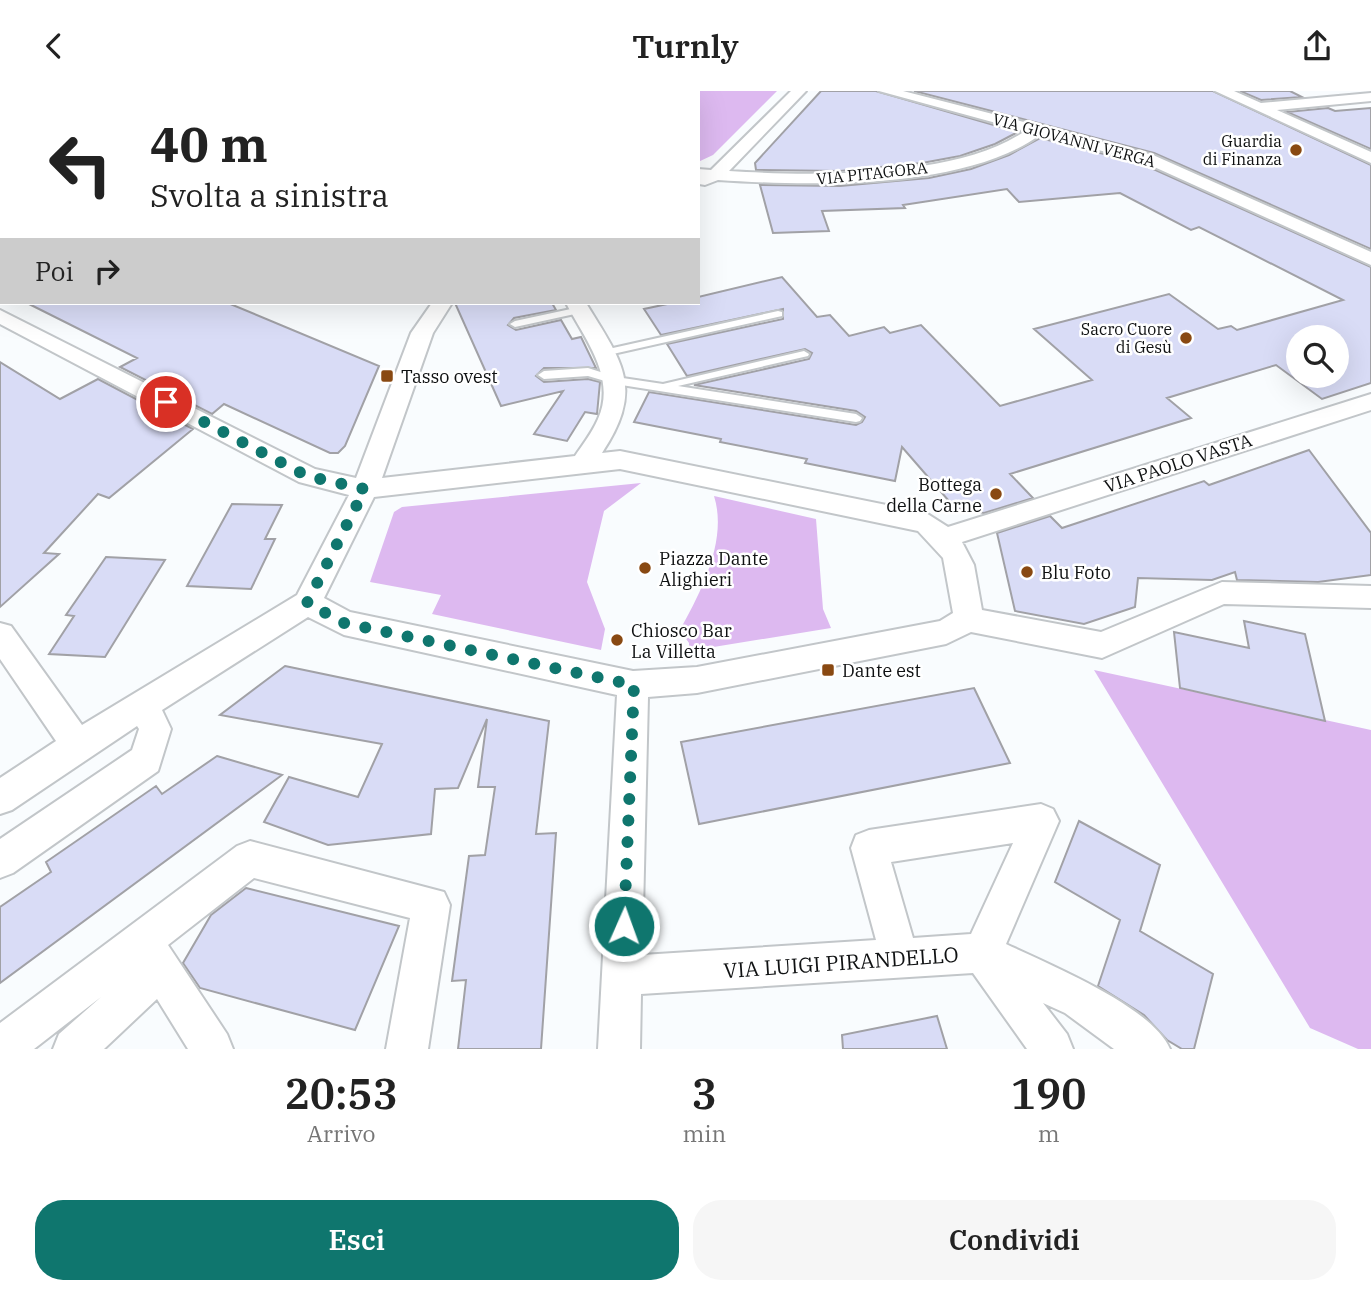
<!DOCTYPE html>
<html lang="it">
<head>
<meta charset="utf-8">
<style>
  :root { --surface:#fff; --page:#f6f6f6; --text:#222; --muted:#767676; --accent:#0f766e }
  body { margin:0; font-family:"IBM Plex Serif",serif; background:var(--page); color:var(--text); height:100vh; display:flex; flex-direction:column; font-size:26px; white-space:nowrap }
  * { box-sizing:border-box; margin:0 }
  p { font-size:23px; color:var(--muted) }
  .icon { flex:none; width:38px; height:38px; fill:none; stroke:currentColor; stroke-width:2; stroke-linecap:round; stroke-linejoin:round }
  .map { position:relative; height:958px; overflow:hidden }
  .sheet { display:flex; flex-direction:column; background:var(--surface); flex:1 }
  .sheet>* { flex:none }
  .hud { position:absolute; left:0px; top:0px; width:700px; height:214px; box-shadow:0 7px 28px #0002; background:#fff; color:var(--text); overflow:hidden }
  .buttons { position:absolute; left:1286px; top:234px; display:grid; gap:14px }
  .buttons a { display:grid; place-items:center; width:63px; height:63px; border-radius:50%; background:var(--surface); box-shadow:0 7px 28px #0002; font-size:35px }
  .pin { position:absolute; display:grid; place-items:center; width:60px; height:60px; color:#fff; margin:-30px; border:4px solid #fff; border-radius:50%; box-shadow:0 2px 7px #0007 }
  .me { position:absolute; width:77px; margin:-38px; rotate:2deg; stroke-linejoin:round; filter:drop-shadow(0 0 5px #0008) }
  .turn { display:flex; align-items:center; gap:24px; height:147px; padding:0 35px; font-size:32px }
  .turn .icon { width:91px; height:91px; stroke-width:2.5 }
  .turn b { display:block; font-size:49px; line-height:60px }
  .then { display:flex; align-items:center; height:66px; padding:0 35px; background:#0003; gap:14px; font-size:26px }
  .eta { display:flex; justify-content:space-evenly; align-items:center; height:119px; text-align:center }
  .eta b { font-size:42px; font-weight:600; line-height:49px }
  .primary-button { display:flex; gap:14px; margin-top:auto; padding:14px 35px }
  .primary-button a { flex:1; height:80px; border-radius:28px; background:var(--accent); color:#fff; font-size:28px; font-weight:600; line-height:80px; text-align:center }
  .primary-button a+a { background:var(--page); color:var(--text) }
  header { display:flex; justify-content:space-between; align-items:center; height:91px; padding:0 35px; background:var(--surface); font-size:32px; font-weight:600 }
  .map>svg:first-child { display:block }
  .green { fill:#ddb9f0 }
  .building { fill:#d9dcf6; stroke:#a1a1a6; stroke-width:2; fill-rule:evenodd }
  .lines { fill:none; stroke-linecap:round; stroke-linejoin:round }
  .service-casing { stroke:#c2c6c9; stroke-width:4 }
  .minor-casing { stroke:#c2c6c9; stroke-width:4 }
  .service { fill:#fff; fill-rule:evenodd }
  .minor { fill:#fff; fill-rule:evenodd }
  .route { stroke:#0f766e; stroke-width:12; stroke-dasharray:0 21.6 }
  .poi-dot { fill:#894912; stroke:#fff; stroke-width:2.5 }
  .labels { text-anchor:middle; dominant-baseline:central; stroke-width:5; stroke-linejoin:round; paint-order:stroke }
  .far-street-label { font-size:16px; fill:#0f1112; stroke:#fff }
  .far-poi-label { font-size:16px; fill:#0f1112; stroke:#fff; text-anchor:end }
  .poi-label { font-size:18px; fill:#0f1112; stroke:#fff; text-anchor:start }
  .street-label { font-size:18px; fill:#0f1112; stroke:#fff }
  .near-street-label { font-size:21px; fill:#0f1112; stroke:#fff }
</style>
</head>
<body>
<header><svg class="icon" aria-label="back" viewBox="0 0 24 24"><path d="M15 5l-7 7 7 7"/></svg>Turnly<svg class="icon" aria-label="share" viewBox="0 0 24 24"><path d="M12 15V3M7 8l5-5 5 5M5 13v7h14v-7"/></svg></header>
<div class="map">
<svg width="1371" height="958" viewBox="0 0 1371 958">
  <rect width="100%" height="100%" fill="#f9fcfe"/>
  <path class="green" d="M409,0h368l-64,64 -15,7v-69z
    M641,392l-37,28 -17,71 18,47 -4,21 -169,-36 9,-19 -71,-13 24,-70 8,-5z
    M714,405l102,23 7,90 8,19 -142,23v-8l-9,-13c21,-38 48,-90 34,-134z
    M1094,579l277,60v319h-13l-48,-21z"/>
  <path class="building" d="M821,0h55l142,41 -23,12 -35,12 -38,7 -82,8 -84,-1 -1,-7z
    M914,0h299l158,74v84l-217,-96z
    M1240,0h50l12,6 -41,3z
    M1328,17l7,3 36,-3v41l-84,-37z
    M1040,47l100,25 231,104v116l-49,16 -46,-34 -109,33 24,20 -181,56 23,24 -49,15 -29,-5 -53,-61 -7,34 -90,-18 2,-4 -87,-17 1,-3 -87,-17 15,-30 207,33 6,-3 3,-5 -9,-6 -162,-26 115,-26 3,-6 -7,-4 -118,27 -20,-32 116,-25v-10l-122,26 -17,-26 28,-6h26v-6l84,-20 35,40 13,-2 19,21 35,-9 6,6 31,-8 79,81 92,-26 -58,-51 135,-35 49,35 13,-3 6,4 106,-30 -144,-73 -8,3 -71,-37 -101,9 -12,-13 -104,16 2,3 -83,3 7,20 -56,2 -13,-48 80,1 89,-8 42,-9 38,-14zM1298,247h39v38h-39z
    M27,212h201l151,63 -34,80 -7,7h-8l-106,-49 -12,10 -92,-47 17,-9z
    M455,212h97l4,7 -42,8 -6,7 8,5 45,-10 11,19 9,-2 15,31h-52l-8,8 8,6 44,-3 12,3 -3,32 -12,-2 -18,29 -33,-7 29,-43 -62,15z
    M0,271l60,37 38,-20 95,50 -84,69 -11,-4 -54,59 15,1 -59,53z
    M1309,359l62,83v42l-53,7 -81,-2 -2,-8 -23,8 -74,-2 -3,29 -51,17 -69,-13 -18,-78 53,-17 12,12 142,-47 5,4z
    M232,413l50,1 -17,34h10l-24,50 -64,-3z
    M106,466l59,3 -60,97 -56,-3 25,-38 -8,-1z
    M1244,530l61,13 20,87 -145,-33 -6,-56 75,16z
    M285,575l264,55 -13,113 20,-1 -15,216h-83l8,-69 -14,1 17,-125 16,-1 10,-68h-17l9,-68 -29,69 -23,1 -4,45 -103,11 -64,-23 25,-45 69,20 24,-53 -162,-29z
    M974,597l36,75 -311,61 -18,-82z
    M217,665l65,19 -282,208v-76l51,-35 -5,-10 110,-76 6,8z
    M1079,730l81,44 -20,66 73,43 -19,75h-12l-15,-9 -23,-25 -46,-29 22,-66 -65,-38z
    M246,797l153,38 -44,104 -155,-42 -17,-25 28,-48z
    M937,925l10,33h-104l-1,-14z"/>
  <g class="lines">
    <defs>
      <path id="service" d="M0,66h2v4h-2z
        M580,216l4,1v4l-69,15 -5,-3 5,-3z
        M778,220l4,1v4l-178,40 -5,-3 5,-3z
        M804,260l5,3 -1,2 -130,30 178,28 6,4 -2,3 -4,1 -241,-38 -27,-8 -44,3 -6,-4 6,-4 44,-3 28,9 47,7z"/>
      <path id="minor" d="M791,0h15l-77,80c81,5 227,8 296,-40l-146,-40h24l250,64 218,97v13l-230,-104 -101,-26c-77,55 -231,51 -322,45l-13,5 -6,-1 -1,-15 13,1z
        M1215,0h19l27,12 110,-10v8l-94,9 94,42v11z
        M2,184v13h-2v-12z
        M432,212h20l-19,30 -51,145 193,-22c8,-12 17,-23 23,-37 19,-42 -14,-81 -32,-116h20c36,59 59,85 16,150l18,-2 306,62 22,14 423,-133v16l-409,132 12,23 8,45 119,22 121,-50 149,4v22l-147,-4 -122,54 -131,-26 -25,12 -249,49 -49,4 -6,258 234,-15 -25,-92 5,-13 13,-5 172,-26 12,5 6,12 -53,123c42,20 146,62 164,105h-56l-49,-36 -22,-10 24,31 6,15h-46l-54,-76 -332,21 -1,55h-42l19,-354 -273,-60 -36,-18 -146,93 9,19 -13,42 -145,102 -13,5v-39l132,-89 7,-21 -2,-3 -125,84 -12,4v-36l56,-37 -56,-82v-36l11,3 71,99 215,-130 52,-100 -50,-13 -299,-158v-14l315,159 41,9 55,-145zM620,378l298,62 25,27 10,55 -13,8 -243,46 -64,4 -283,-59 -26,-14 50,-101zM1013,752l-42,91 -58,4 -22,-76z
        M250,750l194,51 6,13 -22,144h-42l24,-131 -156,-40 -86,67 59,89 6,15h-45l-31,-50 -53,50h-51l6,-15 42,-37 -67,52h-34v-26l237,-177z"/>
    </defs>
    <use href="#service" class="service-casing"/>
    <use href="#minor" class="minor-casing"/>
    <use href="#service" class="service"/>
    <use href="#minor" class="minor"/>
  </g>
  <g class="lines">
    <path class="route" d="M166,311l141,74 58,13 -58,114 37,20 290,62 -10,241"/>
  </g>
  <g class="poi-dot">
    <circle cx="1296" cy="59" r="7"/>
    <circle cx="1186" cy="247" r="7"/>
    <rect x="380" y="278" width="14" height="14" rx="3.5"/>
    <circle cx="996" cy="403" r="7"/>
    <circle cx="645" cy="477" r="7"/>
    <circle cx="1027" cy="481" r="7"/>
    <circle cx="617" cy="549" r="7"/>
    <rect x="821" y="572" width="14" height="14" rx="3.5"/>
  </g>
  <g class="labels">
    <g class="far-street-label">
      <text transform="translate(1074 49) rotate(15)">VIA GIOVANNI VERGA</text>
      <text transform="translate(872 82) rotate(-6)">VIA PITAGORA</text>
    </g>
    <g class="far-poi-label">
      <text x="1282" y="50">Guardia<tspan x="1282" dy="18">di Finanza</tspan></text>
      <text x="1172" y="238">Sacro Cuore<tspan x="1172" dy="18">di Gesù</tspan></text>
    </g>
    <g class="poi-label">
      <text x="401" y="285">Tasso ovest</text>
      <text x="982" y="393" text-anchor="end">Bottega<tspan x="982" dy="21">della Carne</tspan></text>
      <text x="659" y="467">Piazza Dante<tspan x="659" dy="21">Alighieri</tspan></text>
      <text x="1041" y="481">Blu Foto</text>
      <text x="631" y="539">Chiosco Bar<tspan x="631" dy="21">La Villetta</tspan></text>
      <text x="842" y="579">Dante est</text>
    </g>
    <g class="street-label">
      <text transform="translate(1178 372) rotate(-18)">VIA PAOLO VASTA</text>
    </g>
    <g class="near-street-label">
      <text transform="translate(841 871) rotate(-4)">VIA LUIGI PIRANDELLO</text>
    </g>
  </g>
</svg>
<div class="buttons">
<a><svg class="icon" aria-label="search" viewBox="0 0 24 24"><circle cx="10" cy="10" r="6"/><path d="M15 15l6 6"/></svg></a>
</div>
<div class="pin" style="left:166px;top:311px;background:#d93025"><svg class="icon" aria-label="arrive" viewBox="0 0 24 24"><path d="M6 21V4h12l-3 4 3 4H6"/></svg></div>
<svg class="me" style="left:624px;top:835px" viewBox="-20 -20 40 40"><circle r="17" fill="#0f766e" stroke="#fff" stroke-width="3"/><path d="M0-11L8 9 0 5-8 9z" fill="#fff"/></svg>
<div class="hud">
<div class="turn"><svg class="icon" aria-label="left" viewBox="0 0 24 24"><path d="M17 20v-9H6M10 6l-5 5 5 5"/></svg><div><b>40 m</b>Svolta a sinistra</div></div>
<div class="then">Poi<svg class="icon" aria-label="right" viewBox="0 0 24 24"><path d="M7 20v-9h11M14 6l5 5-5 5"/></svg></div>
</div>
</div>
<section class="sheet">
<div class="eta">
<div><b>20:53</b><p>Arrivo</p></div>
<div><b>3</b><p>min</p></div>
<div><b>190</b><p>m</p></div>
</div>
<div class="primary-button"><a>Esci</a><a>Condividi</a></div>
</section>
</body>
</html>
